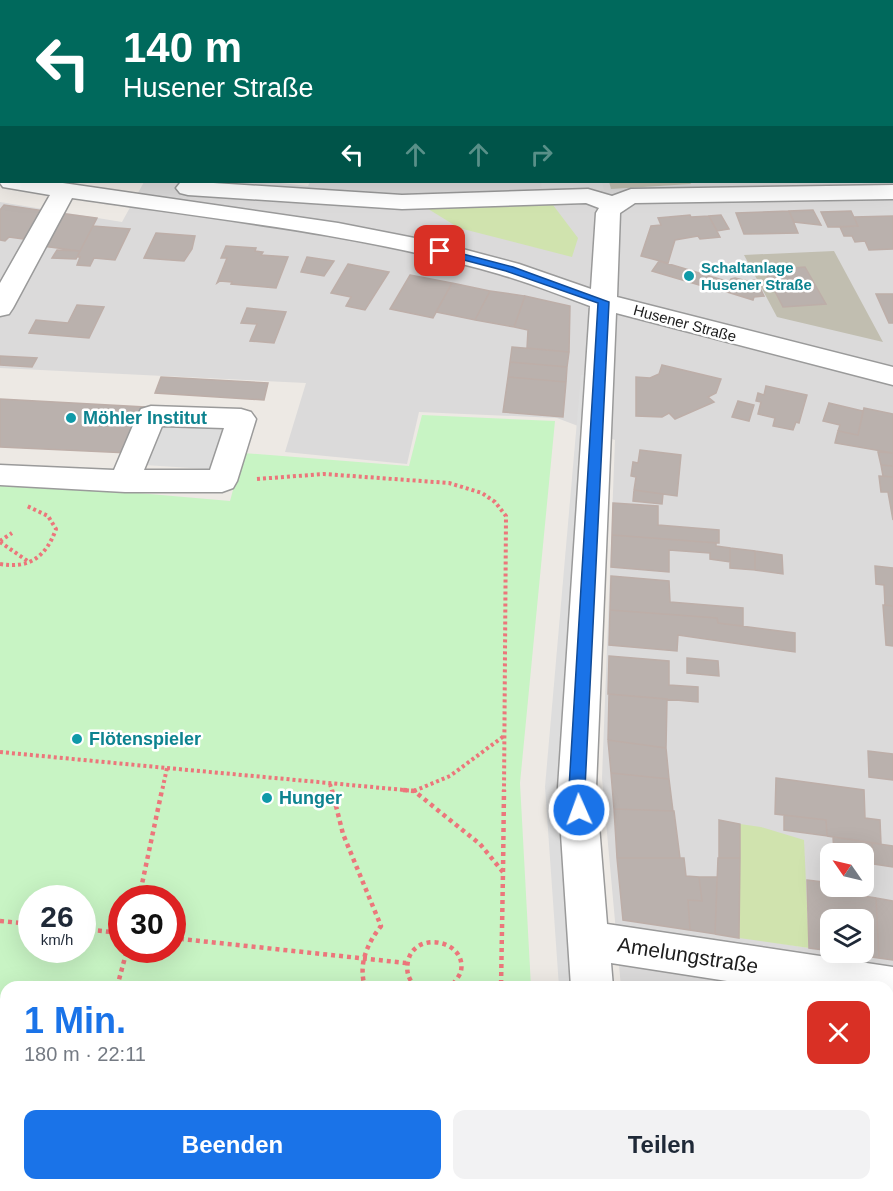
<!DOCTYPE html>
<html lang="de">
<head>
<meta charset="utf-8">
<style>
  :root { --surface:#fff; --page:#f2f2f3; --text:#1f2937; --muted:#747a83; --accent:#1a73e8 }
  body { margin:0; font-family:Helvetica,sans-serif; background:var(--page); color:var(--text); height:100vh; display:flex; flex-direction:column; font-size:22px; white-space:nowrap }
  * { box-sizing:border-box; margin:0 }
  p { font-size:20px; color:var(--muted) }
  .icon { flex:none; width:33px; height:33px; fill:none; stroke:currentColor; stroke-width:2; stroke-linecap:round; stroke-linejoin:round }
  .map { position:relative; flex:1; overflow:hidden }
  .sheet { position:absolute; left:0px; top:981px; width:894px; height:210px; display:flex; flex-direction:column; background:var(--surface); border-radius:18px 18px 0 0; box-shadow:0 6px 24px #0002 }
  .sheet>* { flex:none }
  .top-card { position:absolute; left:0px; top:0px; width:894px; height:183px; box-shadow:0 6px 24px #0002; background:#00695c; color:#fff; overflow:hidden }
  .needle { width:39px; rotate:304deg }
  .buttons { position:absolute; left:820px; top:843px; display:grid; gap:12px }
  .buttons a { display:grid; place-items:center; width:54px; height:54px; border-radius:12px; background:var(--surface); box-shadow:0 6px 24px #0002; font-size:30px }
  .speed { position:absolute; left:18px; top:885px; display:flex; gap:12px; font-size:30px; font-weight:700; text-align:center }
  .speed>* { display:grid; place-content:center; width:78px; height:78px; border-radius:50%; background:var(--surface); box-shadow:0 6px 24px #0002; line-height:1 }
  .speed small { font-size:15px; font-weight:400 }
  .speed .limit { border:9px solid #d22; background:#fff; color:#111 }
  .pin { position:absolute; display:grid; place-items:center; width:51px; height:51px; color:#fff; margin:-26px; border-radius:12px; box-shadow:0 3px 9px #0006 }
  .me { position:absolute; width:66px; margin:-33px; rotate:358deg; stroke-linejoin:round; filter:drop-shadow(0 0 4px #0008) }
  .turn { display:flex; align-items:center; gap:21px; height:126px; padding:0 24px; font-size:27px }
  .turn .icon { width:78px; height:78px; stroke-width:2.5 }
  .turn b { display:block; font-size:42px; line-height:51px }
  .lanes { display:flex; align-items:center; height:57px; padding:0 24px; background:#0003; justify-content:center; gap:30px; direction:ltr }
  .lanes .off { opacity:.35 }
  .round { display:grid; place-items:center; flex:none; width:63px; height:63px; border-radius:12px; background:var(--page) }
  .summary { display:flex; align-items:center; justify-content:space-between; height:102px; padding:0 24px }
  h1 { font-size:36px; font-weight:700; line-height:45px; color:var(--accent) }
  .primary-button { display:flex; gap:12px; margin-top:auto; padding:12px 24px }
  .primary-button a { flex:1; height:69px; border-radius:12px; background:var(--accent); color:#fff; font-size:24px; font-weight:700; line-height:69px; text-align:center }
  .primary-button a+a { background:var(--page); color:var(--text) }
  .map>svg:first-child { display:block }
  .residential { fill:#dbdada; fill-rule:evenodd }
  .education { fill:#fcf7df }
  .construction { fill:#c1beb0 }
  .grass { fill:#d0e3ae }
  .park { fill:#c8f4c4; fill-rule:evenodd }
  .parking { fill:#ddd }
  .building { fill:#bab1ad; stroke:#bdaea8; stroke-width:1.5 }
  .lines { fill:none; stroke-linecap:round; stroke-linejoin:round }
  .minor-casing { stroke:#9a9a9a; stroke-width:3 }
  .path-far2 { stroke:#ec767b; stroke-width:2; stroke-dasharray:2 2; stroke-linecap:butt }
  .path-far1 { stroke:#ec767b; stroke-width:4; stroke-dasharray:3 3; stroke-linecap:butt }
  .path { stroke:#ec767b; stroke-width:4.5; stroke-dasharray:4 4; stroke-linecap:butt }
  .minor { fill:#fff; fill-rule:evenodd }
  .route { fill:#1a73e8; stroke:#114b97; stroke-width:1.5 }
  .culture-dot { fill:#0f9aa8; stroke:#fff; stroke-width:2 }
  .labels { text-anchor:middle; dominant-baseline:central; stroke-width:5; stroke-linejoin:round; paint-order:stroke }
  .far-culture-label { font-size:15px; font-weight:bold; fill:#0d838f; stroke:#fff; text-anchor:start }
  .far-street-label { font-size:15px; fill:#1d1d1d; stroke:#fff }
  .culture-label { font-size:18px; font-weight:bold; fill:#0d838f; stroke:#fff; text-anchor:start }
  .near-street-label { font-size:21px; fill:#1d1d1d; stroke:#fff }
</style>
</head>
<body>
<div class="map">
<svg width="893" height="1191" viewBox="0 0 893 1191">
  <rect width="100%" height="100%" fill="#ede9e4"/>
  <path class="residential" d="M573,0h320v1191h-253l-1,-6h249v-198h-267l-19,-209 13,-338 -58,-22 -138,-6 -12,52 -122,-12 21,-69 -306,-15v-166l122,20 22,-40h128l36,4 2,-4h299l2,6 80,-4 -1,-2h202v-180zM740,824l69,124 -70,-11zM831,854h33v32h-33zM831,920h33v32h-33z"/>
  <path class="education" d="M0,0h573v1l-571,1 -1,158z"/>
  <path class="construction" d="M609,182h81l1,2 -80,5z
    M834,251l49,91 -106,-25 -33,-62z"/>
  <path class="grass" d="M553,205l25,33 -6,19 -113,-29 -34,-21z
    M740,824l21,3 43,13 5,108 -70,-10z"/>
  <path class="park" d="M422,415l133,6 -35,362 11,204h-525v198h535v6h-541v-710l230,20 13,-48 166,13zM32,898h50v52h-50zM122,898h50v52h-50z"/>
  <path class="parking" d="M541,182h61l2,8 -62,1z
    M581,375l10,1 -34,411 14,200h-12l-14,-200z
    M160,424l74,4 -13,42 -76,-5z"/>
  <path class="building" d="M4,205l41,6 -22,28 -14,-2 -4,4 -5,-1v-30z
    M813,210l8,15 -27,-3 -5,-11z
    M789,211l9,22 -54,1 -8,-21z
    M851,211l7,15 -30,1 -7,-15z
    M59,213l38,5 -17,33 -39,-5z
    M690,215l1,2 18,-1 11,21 -20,2 -2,-3 -23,4 -7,23 -27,-7 10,-30 10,-1 -3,-7z
    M721,215l8,14 -12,2 -8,-15z
    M893,216v33l-24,1 -4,-9 -10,1 -3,-6h-8l-4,-9 18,-1 -4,-9z
    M93,226l37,3 -15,31 -21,-2 -4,8 -13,-1 3,-8h-3z
    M156,233l39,3 -3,13 -8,12 -40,-3z
    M226,246l30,2 -1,3 8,1 -2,3 27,2 -12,31 -45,-4 1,-2 -12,-1 -3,2 10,-25h-6z
    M57,250l23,1 -4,8 -24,-1z
    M307,257l27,4 -10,15 -23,-4z
    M659,261l67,20 -7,10 -67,-20z
    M348,264l41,8 -24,38 -19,-4 5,-9 -20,-4z
    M805,267l21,37 -43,3 -19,-37z
    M410,275l42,8 -19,35 -43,-9z
    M735,278l12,3 9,-1 8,16 -10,1 -1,3 -29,-9 7,-12z
    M452,283l38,8 -15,29 -39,-8z
    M490,291l35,5 -11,31 -39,-7z
    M876,294h17v29h-4z
    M525,296l45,10 -1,46 -42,-4 1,-18 -14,-3z
    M77,305l27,2 -15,31 -60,-5 7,-13 32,3z
    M247,308l39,4 -12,31 -24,-2 7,-17 -16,-1z
    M512,347l57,5 -2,15 -57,-5z
    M0,357v-1l37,2 -5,9 -32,-2z
    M510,362l57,5 -1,15 -58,-5z
    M662,365l59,14 -5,14 -8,4 6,5 -39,17 -6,-6 -7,4 -26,-1v-39l14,1 9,-4z
    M161,377l107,6 -4,17 -109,-7z
    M508,377l58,5 -3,35 -60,-5z
    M766,386l41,9 -8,28 -3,-1 -3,8 -20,-4 2,-8 -17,-4 3,-12 -5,-1 2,-8 6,2z
    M0,399l145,8 -16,46 -129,-6z
    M738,401l16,4 -5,16 -17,-4z
    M829,403l34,8 -5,24 -20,-4 2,-6 -17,-4z
    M864,408l29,6v39l-58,-10 3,-12 20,4z
    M640,450l41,5 -4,41 -43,-6 2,-13 -5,-1 2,-14 5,1z
    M878,452l15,1v13l-12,-1z
    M881,465l12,1v11l-10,-1z
    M879,476l14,1v43l-5,-28h-7z
    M634,490l29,4 -1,10 -29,-3z
    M613,503l45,3v19l61,5v13l-107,-8z
    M612,535l104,8v3l14,2v14l-20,-3v-6l-41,-3v22l-58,-5z
    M730,548l25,3v19l-25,-2z
    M755,551l27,4 1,19 -28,-4z
    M875,566l18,2v38l-8,-1 -1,-20 -8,-1z
    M611,576l58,5 1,21 73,6v18l-25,-3 -1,-5 -107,-8z
    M883,605l10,1v40l-7,-1z
    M610,610l107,8 1,5 77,10v19l-117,-17 -1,16 -68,-6z
    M609,656l60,5v24l29,2v15l-90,-8z
    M687,658l31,3 1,15 -32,-3z
    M609,694l58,5 -1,49 -58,-8z
    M608,740l58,8 3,31 -58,-6z
    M868,751l25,3v26l-24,-3z
    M611,773l58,6 4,32 -59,-2z
    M776,778l88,12 1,28 15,2 1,24 -54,-8 -1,-16 -51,-6z
    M614,809l60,2 6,47h-63z
    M784,815l42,5 1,16 -43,-6z
    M719,820l21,4v34h-21z
    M833,837l39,6 2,21 -10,-1v-9h-30z
    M872,843l21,3v21l-19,-3z
    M617,858h67l2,18 13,1 3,24 -14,-1 2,30 -67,-10z
    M718,858h22l-1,80 -24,-4z
    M699,877h18l-2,57 -25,-4 -2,-30 14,1z
    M807,880l24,3v3h4v6l41,6 3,60 -39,-6h24v-32h-33v31l-22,-3z
    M876,898l17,3v59l-14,-2z
    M888,1034h5v81l-5,-1z
    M888,1137h5v37h-5z
    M647,1185h79v6h-79z"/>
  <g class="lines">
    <defs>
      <path id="minor" d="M31,0h20l-21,2z
        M180,0h20l-21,2z
        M407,0h23l1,2h-23z
        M446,0h23l1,2h-23z
        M2,179v3h54l282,41 102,20 79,21 72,25 5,-76 3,-5 -13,-5 -184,6 -214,-14 -8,-2 -4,-5 4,-5 18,-1 204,13 186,-6 24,7 19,-7 262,-4v14l-258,4 -15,10 -3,84 276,70v18l-277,-72 -20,475 11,136 286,43v40l-5,-1v-19h-122l-155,-24 2,24h-42l-13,-199 32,-482c-30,-11 -60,-23 -91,-32 -139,-40 -284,-55 -427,-76l-59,110 -4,6 -9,2v-33l50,-88 -47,-8 -3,-4z
        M151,406l90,3 10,3 5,7 -19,62 -4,7 -11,4h-97l-125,-7v-20l114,5 23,-54 4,-7zM162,426l62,2 -14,42h-66z
        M583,1185h46v6h-46z"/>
    </defs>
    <use href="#minor" class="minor-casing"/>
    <path class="path-far2" d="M0,57l2,-2"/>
    <path class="path-far1" d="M257,479l67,-5 125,9 33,10 13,9 11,14 -2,275
      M0,541l12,-8
      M0,542l29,20
      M0,564c29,5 46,-7 56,-35l-8,-13 -21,-10
      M0,752l167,16 -5,23
      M167,768l248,23
      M330,784l2,7
      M414,791l36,-15 54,-40"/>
    <path class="path" d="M332,790l11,44 38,92c-14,18 -23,38 -16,61
      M403,790l11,1 66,53 23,28 -2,115
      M414,791l2,-1
      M503,872l1,-82
      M139,898l23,-108
      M0,921l32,3
      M82,929l40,4
      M172,938l234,25
      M117,987l10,-37
      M416,987c-8,-8 -10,-15 -8,-26 7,-31 59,-21 53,10 -1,5 -7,11 -10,16
      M0,1043l6,1
      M0,1143h6
      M241,1191l3,-6
      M452,1191l1,-6"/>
    <use href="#minor" class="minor"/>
  </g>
  <path class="route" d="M440,248l73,19 96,35 -24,486 2,22 -3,5 -5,2 -6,-2 -4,-27 29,-485 -92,-32 -69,-18v-4z"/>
  <g class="culture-dot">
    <circle cx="689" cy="276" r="6"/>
    <circle cx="71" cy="418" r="6"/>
    <circle cx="77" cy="739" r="6"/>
    <circle cx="267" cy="798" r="6"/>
  </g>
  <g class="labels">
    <g class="far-culture-label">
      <text x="701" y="267">Schaltanlage<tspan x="701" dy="17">Husener Straße</tspan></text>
    </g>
    <g class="far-street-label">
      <text transform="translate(685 323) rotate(15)">Husener Straße</text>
    </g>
    <g class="culture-label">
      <text x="83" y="418">Möhler Institut</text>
      <text x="89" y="739">Flötenspieler</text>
      <text x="279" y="798">Hunger</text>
    </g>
    <g class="near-street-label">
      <text transform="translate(688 955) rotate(9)">Amelungstraße</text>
    </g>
  </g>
</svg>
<div class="buttons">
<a><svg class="needle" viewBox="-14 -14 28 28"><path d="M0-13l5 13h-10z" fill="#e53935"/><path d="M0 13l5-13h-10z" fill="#747a83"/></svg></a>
<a><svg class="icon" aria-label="layers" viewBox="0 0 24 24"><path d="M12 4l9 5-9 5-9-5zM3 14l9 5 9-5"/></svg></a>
</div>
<div class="speed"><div>26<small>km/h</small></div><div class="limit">30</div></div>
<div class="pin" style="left:440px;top:251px;background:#d93025"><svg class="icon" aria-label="arrive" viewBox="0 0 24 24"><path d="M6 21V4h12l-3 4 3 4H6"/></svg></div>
<svg class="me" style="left:579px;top:810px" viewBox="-20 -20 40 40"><circle r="17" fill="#1a73e8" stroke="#fff" stroke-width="3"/><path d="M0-11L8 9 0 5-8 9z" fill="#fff"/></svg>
<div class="top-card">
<div class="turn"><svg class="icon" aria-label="left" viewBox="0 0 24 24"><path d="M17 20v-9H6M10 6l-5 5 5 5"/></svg><div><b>140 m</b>Husener Straße</div></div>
<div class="lanes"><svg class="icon" aria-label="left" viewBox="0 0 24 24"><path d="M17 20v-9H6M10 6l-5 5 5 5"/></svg><svg class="icon off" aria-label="ahead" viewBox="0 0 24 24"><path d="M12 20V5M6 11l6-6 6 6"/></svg><svg class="icon off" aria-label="ahead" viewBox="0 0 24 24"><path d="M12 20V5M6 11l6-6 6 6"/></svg><svg class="icon off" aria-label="right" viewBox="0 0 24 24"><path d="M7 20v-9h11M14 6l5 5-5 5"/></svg></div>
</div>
<section class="sheet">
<div class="summary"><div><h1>1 Min.</h1><p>180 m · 22:11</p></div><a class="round" style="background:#d93025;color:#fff"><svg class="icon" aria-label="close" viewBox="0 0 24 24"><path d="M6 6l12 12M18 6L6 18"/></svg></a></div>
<div class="primary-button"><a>Beenden</a><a>Teilen</a></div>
</section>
</div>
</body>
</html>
